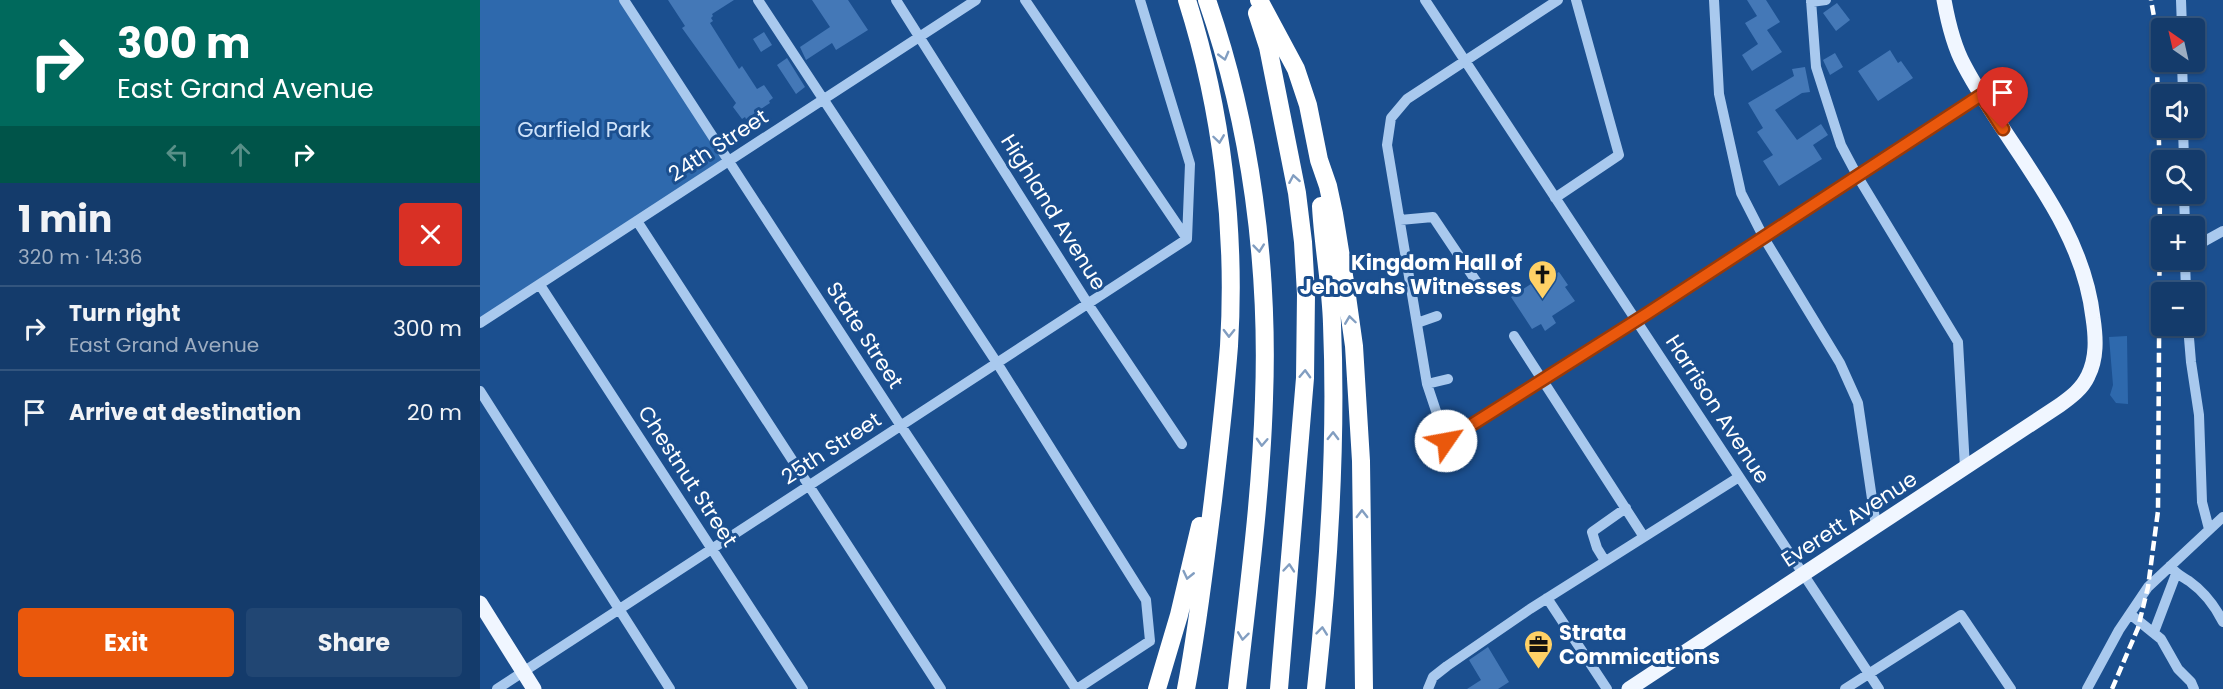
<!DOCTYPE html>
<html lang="en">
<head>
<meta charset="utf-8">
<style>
  :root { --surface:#143b6b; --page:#214673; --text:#f1f3f6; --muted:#9dadc1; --line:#33557e; --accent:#ea580c }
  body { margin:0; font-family:Poppins,sans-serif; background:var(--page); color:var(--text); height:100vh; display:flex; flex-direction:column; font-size:22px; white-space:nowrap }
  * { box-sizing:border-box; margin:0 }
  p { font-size:20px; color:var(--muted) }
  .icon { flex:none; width:33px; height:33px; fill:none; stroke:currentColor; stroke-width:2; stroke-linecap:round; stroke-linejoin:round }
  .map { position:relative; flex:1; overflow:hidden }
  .sheet { display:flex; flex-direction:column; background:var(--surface); width:480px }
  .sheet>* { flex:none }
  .banner { background:#00695c; color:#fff; overflow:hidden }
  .needle { width:39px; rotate:326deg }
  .tools { position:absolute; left:1671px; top:18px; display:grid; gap:12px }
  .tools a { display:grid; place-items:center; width:54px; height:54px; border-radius:6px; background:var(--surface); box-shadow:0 2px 4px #0004,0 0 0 2px var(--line); font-size:30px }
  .pin { position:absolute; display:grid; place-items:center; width:51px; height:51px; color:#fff; margin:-62px -26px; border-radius:50% 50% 50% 0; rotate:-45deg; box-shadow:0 0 6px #0007 }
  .pin .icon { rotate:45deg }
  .me { position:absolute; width:66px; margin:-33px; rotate:57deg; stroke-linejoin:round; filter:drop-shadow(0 0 4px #0008) }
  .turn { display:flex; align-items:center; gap:21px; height:126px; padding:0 18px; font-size:27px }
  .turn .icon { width:78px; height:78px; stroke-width:2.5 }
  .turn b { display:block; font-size:42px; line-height:51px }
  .lanes { display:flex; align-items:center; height:57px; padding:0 18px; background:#0003; justify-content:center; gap:30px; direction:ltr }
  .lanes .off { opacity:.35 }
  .round { display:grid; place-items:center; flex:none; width:63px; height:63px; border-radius:6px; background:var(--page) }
  .head { display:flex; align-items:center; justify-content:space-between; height:102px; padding:0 18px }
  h1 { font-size:36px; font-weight:700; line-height:45px }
  .button { display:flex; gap:12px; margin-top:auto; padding:12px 18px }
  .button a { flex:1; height:69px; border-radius:6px; background:var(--accent); color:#fff; font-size:24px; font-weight:700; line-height:69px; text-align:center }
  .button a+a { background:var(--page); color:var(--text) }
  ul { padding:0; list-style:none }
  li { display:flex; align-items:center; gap:18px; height:84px; padding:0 18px; border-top:2px solid var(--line) }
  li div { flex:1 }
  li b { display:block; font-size:22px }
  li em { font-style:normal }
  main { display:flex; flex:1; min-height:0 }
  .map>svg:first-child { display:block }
  .green { fill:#2e69ad }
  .building { fill:#4478b7 }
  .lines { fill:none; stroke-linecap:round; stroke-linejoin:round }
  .minor { stroke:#a9c9ee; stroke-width:10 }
  .major { stroke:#f0f6ff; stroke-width:15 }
  .highway { stroke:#fff; stroke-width:18 }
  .rail { stroke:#fff; stroke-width:4.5; stroke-dasharray:10 4.5; stroke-linecap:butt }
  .oneway { stroke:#829ec1 }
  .route-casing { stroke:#983908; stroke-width:15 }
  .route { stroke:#ea580c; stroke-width:10 }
  .labels { text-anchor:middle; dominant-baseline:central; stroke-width:6; stroke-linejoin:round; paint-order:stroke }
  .park-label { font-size:21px; fill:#cfe3fa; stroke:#1b4f8f }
  .street-label { font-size:21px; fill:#fff; stroke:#1b4f8f }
  .poi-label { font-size:21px; font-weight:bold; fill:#fff; stroke:#1b4f8f; text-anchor:end }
</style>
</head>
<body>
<main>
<section class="sheet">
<div class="banner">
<div class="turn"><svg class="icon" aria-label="right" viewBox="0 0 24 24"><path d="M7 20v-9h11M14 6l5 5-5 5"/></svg><div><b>300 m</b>East Grand Avenue</div></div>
<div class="lanes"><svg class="icon off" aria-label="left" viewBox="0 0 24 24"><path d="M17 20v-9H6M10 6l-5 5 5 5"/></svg><svg class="icon off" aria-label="ahead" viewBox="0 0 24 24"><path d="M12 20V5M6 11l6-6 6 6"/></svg><svg class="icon" aria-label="right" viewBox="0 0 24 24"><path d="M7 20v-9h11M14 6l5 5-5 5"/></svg></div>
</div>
<div class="head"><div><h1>1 min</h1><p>320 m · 14:36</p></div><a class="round" style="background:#d93025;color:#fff"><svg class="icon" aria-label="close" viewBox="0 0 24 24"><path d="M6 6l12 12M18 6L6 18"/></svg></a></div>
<ul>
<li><svg class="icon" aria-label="right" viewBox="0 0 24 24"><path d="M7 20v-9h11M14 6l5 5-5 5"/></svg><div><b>Turn right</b><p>East Grand Avenue</p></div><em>300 m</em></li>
<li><svg class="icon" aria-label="arrive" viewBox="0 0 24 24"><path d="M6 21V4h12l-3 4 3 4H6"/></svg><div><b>Arrive at destination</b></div><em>20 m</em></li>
</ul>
<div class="button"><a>Exit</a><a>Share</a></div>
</section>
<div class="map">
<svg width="1743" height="689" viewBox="0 0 1743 689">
  <rect width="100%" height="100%" fill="#1b4f8f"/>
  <path class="green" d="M0,0h144l106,161 -250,162z
    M1647,336l1,68 -12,-1 -6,-8 3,-10 -4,-48z"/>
  <path class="building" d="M188,0h66l-22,14 1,2 -2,2 2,3 -3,2 29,46 3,-3 15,23 7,-4 9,13 -4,3 1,2 -24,16 -1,-2 -3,2 -9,-12 3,-4 -54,-75 3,-2z
    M332,0h36l20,30 -32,20 -4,-7 -26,17 -6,-13 30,-20z
    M1267,0h19l14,22 -13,8 15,22 -30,19 -10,-16 16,-11 -13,-21 12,-7z
    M1357,3l13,17 -14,11 -13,-18z
    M284,32l8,13 -11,7 -8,-13z
    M1410,50l8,13 3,-2 12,17 -35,23 -20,-30z
    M1355,53l8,14 -13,8 -7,-15z
    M307,58l18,29 -9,7 -19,-29z
    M1325,67l5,25 -8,1 -27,17 22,30 24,-16 7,11 -15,10 9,14 -43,27 -16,-25 10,-6 -16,-23 6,-4 -15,-25 46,-27 -2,-7z
    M1074,269l3,4 2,-1 9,13 -3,2 10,14 -23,15 4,7 -11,8 -4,-7 -9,5 -21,-32z
    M1008,647l21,35 -11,7h-31l14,-9 -12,-20z"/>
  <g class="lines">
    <path class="minor" d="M144,0l277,426 175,263
      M278,0l239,363 149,237 4,41 -73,48
      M416,0l192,304 94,140
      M545,0l162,239
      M660,0l50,164 -3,75
      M945,0l454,689
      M1078,0l-151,99 -16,19 -4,27 40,239 19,57 190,-121 345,-225
      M1234,0l5,94 22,99 23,45 76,125 18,40 18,123
      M1331,0l5,67 25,78 17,32 100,165 7,126
      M1701,0l1,28
      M1331,2l15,-2
      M1702,62l1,32
      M1703,128l1,32
      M1704,194l1,32
      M1075,198l64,-43 -43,-155
      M920,220l33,-3 47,70
      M157,221l304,468
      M1714,247l29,-16
      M1705,260l1,32
      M60,285l263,404
      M0,323l496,-323
      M937,323l20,-7
      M1708,326l3,36 8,53 3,87 7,27
      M1034,336l130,201
      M947,384l21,-5
      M0,391l190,298
      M1125,561l-8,-13 -5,-16 34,-24
      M1690,566c6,8 11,10 19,15 14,10 26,25 34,41
      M1067,598l60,91
      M1650,614l31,25 17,30 13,13 3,7
      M1674,632l22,-58
      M17,689l690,-450
      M948,689l5,-12 14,-11 83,-57 209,-132
      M1365,689l116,-74 50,74
      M1607,689l32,-59 29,-43 75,-70"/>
    <path class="major" d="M0,603l54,86
      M1149,689l431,-284c11,-8 22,-16 28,-29 9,-18 8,-38 5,-58 -11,-98 -85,-169 -129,-253 -11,-20 -16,-43 -20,-65"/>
    <path class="highway" d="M727,0c44,126 62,266 57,399 -3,97 -16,194 -27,290
      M779,0l37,69 12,36 11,55 9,26 6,28 11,68 9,64 7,115 3,228
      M777,13l11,34 29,146 6,49 3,52 -1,84 -26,311
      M677,689l22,-74 21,-89
      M706,689c12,-63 19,-126 27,-189 6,-51 12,-103 16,-154 7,-116 -7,-236 -42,-346
      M836,689c13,-121 21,-243 16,-365 -1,-39 -9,-78 -11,-118"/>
    <path class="rail" d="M1632,689l26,-61 10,-41 10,-76 2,-329 -4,-154 -5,-28"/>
  </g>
  <defs><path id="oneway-chevron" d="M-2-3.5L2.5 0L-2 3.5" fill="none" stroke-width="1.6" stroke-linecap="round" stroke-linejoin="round" transform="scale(1.5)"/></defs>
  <g class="oneway">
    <use href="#oneway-chevron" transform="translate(744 56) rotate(75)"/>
    <use href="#oneway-chevron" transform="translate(739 139) rotate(82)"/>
    <use href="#oneway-chevron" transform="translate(814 179) rotate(-100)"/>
    <use href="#oneway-chevron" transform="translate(779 248) rotate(84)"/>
    <use href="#oneway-chevron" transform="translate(870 320) rotate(-98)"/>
    <use href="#oneway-chevron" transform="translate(749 333) rotate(91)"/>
    <use href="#oneway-chevron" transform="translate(825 374) rotate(-88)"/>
    <use href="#oneway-chevron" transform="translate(853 436) rotate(-89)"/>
    <use href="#oneway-chevron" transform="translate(782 442) rotate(93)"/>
    <use href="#oneway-chevron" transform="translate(882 514) rotate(-90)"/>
    <use href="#oneway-chevron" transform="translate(809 568) rotate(-85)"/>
    <use href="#oneway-chevron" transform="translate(708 575) rotate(103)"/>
    <use href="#oneway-chevron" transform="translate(842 631) rotate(-84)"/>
    <use href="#oneway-chevron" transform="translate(763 636) rotate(97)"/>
  </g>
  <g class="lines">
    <defs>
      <path id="route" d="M966,441l202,-128 333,-218 22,34"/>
    </defs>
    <use href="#route" class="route-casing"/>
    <use href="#route" class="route"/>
  </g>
  <defs>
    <symbol id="church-pin" viewBox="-11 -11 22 30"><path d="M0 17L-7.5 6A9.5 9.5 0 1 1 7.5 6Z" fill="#ffd166" stroke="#1b4f8f"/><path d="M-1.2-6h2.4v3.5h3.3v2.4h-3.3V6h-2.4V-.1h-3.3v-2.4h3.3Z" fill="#111"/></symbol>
    <symbol id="office-pin" viewBox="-11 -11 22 30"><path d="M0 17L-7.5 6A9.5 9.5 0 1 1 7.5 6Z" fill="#ffd166" stroke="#1b4f8f"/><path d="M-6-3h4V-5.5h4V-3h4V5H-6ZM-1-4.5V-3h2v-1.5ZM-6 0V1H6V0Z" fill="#111"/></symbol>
  </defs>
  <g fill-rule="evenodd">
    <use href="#church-pin" x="1046" y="258" width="33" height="45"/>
    <use href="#office-pin" x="1042" y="628" width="33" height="45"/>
  </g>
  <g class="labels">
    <g class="park-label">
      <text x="104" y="129">Garfield Park</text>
    </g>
    <g class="street-label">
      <text transform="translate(238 145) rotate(-33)">24th Street</text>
      <text transform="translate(574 212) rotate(58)">Highland Avenue</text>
      <text transform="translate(385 335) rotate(57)">State Street</text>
      <text transform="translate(1238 409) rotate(57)">Harrison Avenue</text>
      <text transform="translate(351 448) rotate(-33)">25th Street</text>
      <text transform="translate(208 476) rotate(57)">Chestnut Street</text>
      <text transform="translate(1369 519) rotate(-33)">Everett Avenue</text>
    </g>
    <g class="poi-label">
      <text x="1042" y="262">Kingdom Hall of<tspan x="1042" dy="24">Jehovahs Witnesses</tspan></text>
      <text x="1079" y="632" text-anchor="start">Strata<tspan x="1079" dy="24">Commications</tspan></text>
    </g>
  </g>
</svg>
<div class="tools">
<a><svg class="needle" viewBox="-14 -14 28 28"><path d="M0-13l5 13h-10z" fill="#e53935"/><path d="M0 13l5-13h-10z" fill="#9dadc1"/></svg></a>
<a><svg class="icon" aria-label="sound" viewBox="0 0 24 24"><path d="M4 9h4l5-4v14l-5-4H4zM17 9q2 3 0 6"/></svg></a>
<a><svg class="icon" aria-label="search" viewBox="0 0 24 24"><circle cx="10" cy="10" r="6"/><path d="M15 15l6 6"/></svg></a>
<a>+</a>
<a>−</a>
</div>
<div class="pin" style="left:1523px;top:129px;background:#d93025"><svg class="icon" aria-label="arrive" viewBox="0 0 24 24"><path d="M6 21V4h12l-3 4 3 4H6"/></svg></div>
<svg class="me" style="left:966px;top:441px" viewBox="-20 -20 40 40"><circle r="19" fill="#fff"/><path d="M0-13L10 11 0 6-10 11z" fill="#ea580c"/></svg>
</div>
</main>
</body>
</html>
